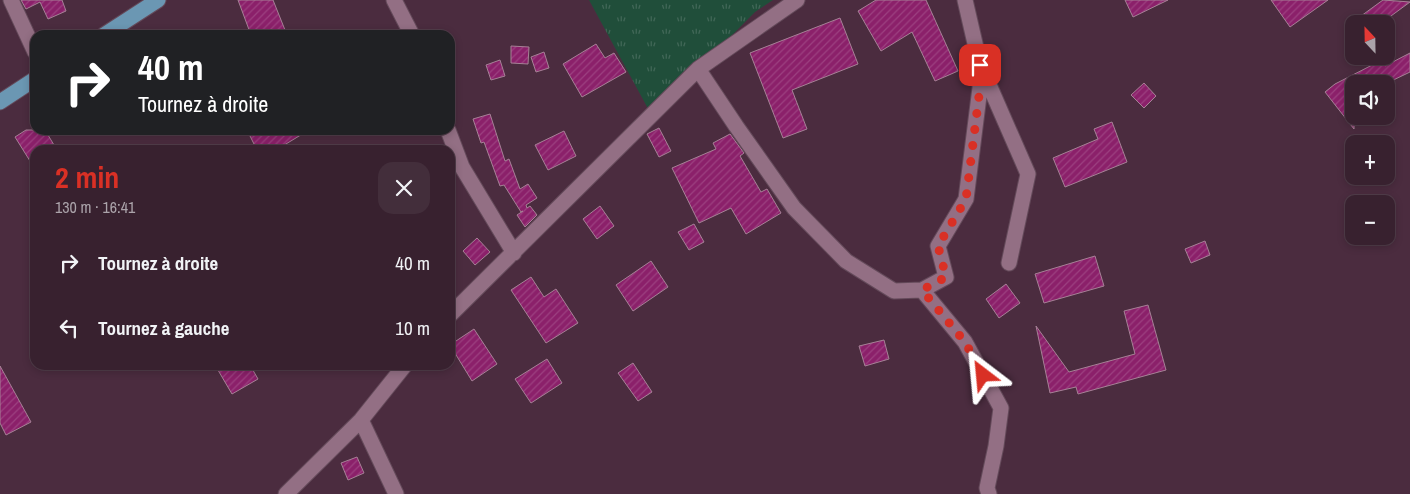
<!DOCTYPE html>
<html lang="fr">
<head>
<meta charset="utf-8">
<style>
  :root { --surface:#38212f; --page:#432e3b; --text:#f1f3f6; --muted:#aba3aa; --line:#523e4b; --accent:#d93025 }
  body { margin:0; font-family:"Archivo Narrow",sans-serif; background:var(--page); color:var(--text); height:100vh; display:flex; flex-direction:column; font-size:19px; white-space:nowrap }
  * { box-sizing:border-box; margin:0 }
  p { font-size:16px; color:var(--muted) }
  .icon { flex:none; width:28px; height:28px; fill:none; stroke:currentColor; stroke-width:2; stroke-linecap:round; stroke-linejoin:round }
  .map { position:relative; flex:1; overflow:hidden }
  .details { position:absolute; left:30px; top:145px; width:425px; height:225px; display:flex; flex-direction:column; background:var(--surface); border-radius:15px; box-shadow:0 2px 8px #0003,0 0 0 1px var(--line) }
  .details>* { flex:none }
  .banner { position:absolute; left:30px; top:30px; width:425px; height:105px; border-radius:15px; box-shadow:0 2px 8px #0003,0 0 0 1px var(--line); background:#202124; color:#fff; overflow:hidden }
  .needle { width:32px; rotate:338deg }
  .tools { position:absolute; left:1345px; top:15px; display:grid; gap:10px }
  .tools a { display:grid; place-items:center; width:50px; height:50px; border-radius:10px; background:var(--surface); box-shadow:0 2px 8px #0003,0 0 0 1px var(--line); font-size:25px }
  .pin { position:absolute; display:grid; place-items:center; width:42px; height:42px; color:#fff; margin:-21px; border-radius:10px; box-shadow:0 2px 8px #0006 }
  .me { position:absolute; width:55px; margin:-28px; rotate:331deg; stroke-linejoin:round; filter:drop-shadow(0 0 4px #0008) }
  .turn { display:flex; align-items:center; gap:18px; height:105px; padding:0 25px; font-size:22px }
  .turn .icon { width:65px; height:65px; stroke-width:2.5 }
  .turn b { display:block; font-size:35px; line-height:42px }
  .round { display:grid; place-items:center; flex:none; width:52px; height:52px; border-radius:15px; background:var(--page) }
  .summary { display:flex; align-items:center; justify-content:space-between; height:85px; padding:0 25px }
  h1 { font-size:30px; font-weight:700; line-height:38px; color:var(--accent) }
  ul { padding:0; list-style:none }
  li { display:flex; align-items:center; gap:15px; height:65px; padding:0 25px }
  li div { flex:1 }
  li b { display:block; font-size:19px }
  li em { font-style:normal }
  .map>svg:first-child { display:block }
  .grass { fill:url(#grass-tufts) }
  .building { fill:url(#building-hatch); stroke:#a68196 }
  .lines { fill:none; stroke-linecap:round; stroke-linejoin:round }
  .minor-casing { stroke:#644a5a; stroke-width:17 }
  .major-casing { stroke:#644a5a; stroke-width:17 }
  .minor { stroke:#936f84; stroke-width:15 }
  .major { stroke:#6b97b3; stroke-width:15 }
  .route { stroke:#d93025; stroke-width:9; stroke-dasharray:0 16.2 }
</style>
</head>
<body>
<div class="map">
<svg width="1410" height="494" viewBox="0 0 1410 494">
  <defs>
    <pattern id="grass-tufts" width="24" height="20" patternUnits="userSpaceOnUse" patternTransform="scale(1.25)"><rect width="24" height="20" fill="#204e3a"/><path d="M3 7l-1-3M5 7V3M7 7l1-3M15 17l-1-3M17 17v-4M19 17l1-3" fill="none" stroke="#416757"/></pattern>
    <pattern id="building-hatch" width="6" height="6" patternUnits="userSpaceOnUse" patternTransform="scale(1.25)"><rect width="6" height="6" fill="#8b206a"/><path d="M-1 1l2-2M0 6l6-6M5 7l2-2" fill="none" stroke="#9c4080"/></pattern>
  </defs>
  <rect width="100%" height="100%" fill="#4b2c3f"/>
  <path class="grass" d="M589,0h184l-18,12 -103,104z"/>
  <path class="building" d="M21,0h41l4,11 -18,8 -8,-17 -14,7z
    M238,0h35l14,35h-36z
    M876,0h50l32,71 -23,10 -23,-49 -31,19 -23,-40z
    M1125,0h43l-35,17z
    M1271,0h57l-38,27z
    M1383,0l27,2 -30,22h-30z
    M840,18l18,46 -66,26 15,39 -24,9 -33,-85z
    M596,44l9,14 9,-5 12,19 -44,25 -19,-33z
    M511,46l18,1 -1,17 -17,-1z
    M544,52l5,16 -13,4 -5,-15z
    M1410,53v19l-25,12h-31v45l-29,-37 10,-8 47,-24 3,6z
    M500,60l5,16 -14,4 -5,-15z
    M1144,83l12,13 -12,12 -13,-13z
    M490,114l15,47 4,-2 11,30 8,-5 9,14 -11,7 1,3 3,-2 7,9 -12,12 -8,-12 6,-4 -2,1 -17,-27 -4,1 -16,-44 -3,1 -8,-24z
    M1112,122l15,40 -62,25 -12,-29 45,-19 -4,-10z
    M659,128l12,23 -12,6 -12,-23z
    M26,130h19l12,20h-22v19l-20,-32z
    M247,130h62l-33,20h-19z
    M564,131l12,25 -28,14 -13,-25z
    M730,134l14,19 -4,3 21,36 6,-3 14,24 -35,21 -15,-26 -32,15 -27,-55 44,-19 -3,-6z
    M600,206l14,20 -17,13 -14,-20z
    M694,224l10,18 -15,8 -11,-18z
    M477,238l13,14 -15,13 -12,-14z
    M1205,241l5,14 -19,8 -6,-14z
    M1095,256l9,30 -60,17 -9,-29z
    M651,261l17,26 -35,24 -17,-26z
    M531,277l13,20 12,-8 22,34 -32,20 -35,-53z
    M1006,284l14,19 -21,15 -13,-19z
    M1148,305l18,65 -88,24 -2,-7 -26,6 -14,-67 33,46 66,-18 -11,-43z
    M474,329l23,35 -25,17 -22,-36z
    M884,340l5,19 -24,7 -6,-20z
    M547,359l15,24 -31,20 -16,-24z
    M633,363l19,29 -14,9 -20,-28z
    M215,365h35l8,14 -26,15z
    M0,366l31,56 -25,13 -6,-12z
    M357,457l7,16 -16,7 -7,-17z"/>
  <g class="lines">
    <defs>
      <path id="minor" d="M11,0l24,52
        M394,0l18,35
        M698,69l38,57 58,82 52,53 48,30 28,-1 43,52 36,66 -5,38 -9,42 2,6
        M983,71l45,103 -19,89
        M448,130l14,37 52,86
        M922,290l24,-13 -8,-31 28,-47 14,-111v-23l-15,-65
        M450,315l248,-246 99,-69
        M361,420l35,74
        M286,494l75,-74 44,-55"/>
      <path id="major" d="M104,35l54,-35
        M0,102l35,-23"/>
    </defs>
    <use href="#minor" class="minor-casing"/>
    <use href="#major" class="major-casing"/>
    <use href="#minor" class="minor"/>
    <use href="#major" class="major"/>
  </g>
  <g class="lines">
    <path class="route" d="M980,65v23l-14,111 -28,47 8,31 -24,13 43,52 18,33"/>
  </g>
</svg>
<div class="tools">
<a><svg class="needle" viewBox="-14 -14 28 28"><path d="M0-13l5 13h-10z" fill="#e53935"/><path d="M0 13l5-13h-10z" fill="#aba3aa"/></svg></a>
<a><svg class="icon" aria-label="sound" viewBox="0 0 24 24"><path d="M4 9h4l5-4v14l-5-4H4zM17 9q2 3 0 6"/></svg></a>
<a>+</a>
<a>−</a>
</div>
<div class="pin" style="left:980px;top:65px;background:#d93025"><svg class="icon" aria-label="arrive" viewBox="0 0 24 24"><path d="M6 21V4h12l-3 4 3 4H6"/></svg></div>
<svg class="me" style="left:983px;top:375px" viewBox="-20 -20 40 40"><path d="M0-17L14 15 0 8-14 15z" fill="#d93025" stroke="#fff" stroke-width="4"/></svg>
<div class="banner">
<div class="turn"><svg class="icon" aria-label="right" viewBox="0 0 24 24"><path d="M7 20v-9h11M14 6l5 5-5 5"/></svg><div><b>40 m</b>Tournez à droite</div></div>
</div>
<section class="details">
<div class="summary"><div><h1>2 min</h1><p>130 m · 16:41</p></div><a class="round"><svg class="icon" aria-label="close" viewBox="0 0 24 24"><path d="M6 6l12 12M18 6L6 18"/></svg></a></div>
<ul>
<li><svg class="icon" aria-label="right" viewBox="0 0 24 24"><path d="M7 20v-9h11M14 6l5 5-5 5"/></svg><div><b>Tournez à droite</b></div><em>40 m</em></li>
<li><svg class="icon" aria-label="left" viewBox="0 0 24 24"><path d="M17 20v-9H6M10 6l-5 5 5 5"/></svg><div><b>Tournez à gauche</b></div><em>10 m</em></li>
</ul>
</section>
</div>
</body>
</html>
